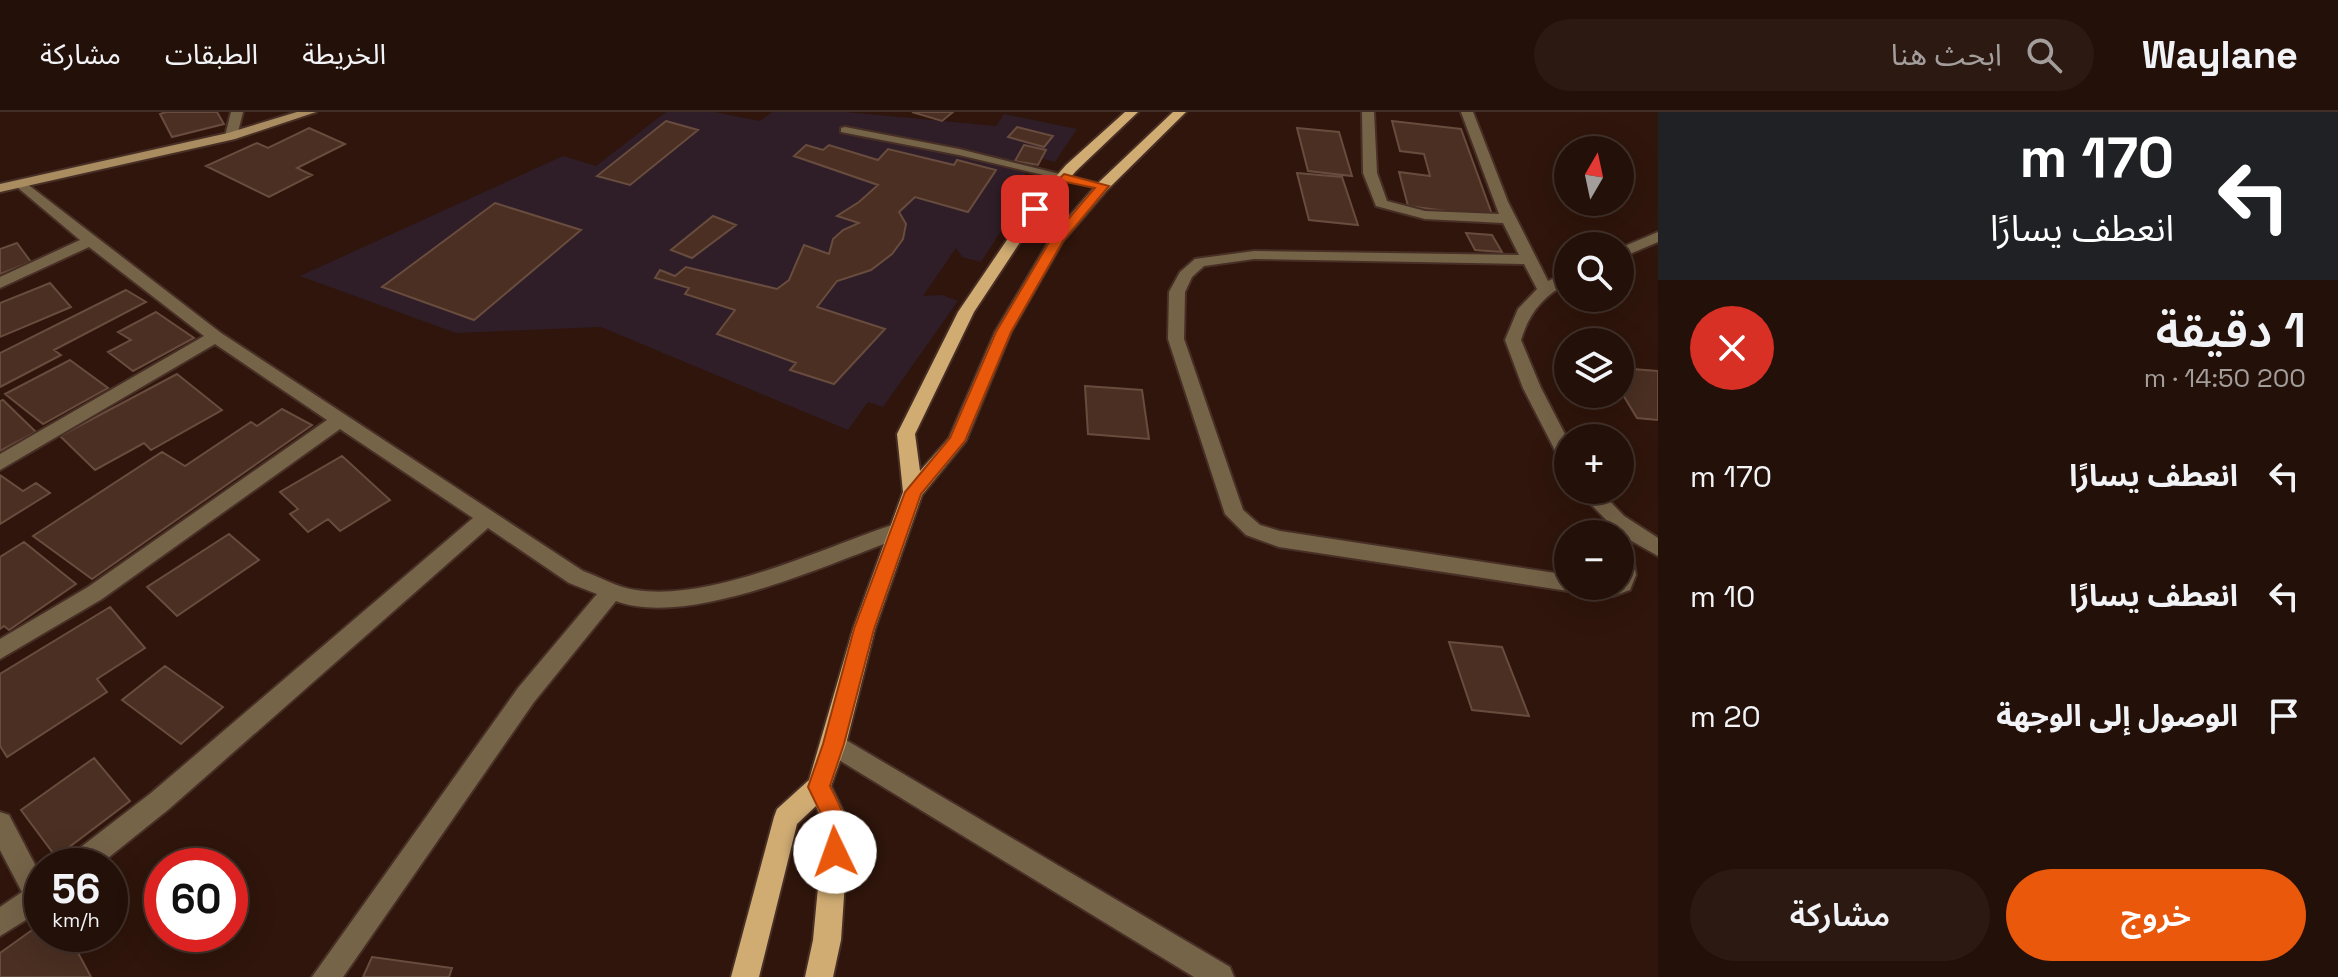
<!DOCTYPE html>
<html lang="ar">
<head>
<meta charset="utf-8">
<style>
  :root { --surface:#231008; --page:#2b1912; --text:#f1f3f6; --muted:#a39d9c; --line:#403029; --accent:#ea580c }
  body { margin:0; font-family:"Space Grotesk","Noto Sans Arabic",sans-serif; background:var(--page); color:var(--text); direction:rtl; height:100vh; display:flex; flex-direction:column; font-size:30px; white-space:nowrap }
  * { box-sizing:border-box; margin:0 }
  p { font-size:26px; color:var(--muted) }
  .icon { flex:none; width:44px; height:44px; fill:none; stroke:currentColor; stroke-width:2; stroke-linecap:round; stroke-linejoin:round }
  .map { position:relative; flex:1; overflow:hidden; direction:ltr }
  .drawer { display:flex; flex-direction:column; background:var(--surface); width:680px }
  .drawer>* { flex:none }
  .guide { background:#202124; color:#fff; overflow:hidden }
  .needle { width:52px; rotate:9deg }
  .tools { position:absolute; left:1554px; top:24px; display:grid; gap:16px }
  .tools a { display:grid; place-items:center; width:80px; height:80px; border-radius:50%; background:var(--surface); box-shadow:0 8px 32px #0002,0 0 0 2px var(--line); font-size:40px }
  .speed { position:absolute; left:24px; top:736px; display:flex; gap:16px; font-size:40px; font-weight:700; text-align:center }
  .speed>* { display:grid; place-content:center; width:104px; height:104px; border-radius:50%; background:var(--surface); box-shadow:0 8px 32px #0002,0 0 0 2px var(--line); line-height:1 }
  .speed small { font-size:20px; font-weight:400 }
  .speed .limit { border:12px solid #d22; background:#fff; color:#111 }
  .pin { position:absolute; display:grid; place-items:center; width:68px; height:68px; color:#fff; margin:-34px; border-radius:16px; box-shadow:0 4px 12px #0006 }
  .me { position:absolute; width:88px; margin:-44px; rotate:357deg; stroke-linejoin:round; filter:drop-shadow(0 0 6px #0008) }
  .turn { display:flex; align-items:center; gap:28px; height:168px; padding:0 32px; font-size:36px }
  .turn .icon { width:104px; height:104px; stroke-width:2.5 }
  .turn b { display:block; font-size:56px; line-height:68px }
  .round { display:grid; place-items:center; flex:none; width:84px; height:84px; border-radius:42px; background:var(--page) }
  .headline { display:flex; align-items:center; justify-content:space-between; height:136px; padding:0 32px }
  h1 { font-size:48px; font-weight:600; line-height:60px }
  .cta { display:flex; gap:16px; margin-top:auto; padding:16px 32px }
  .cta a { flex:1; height:92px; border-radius:48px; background:var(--accent); color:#fff; font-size:32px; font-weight:600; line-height:92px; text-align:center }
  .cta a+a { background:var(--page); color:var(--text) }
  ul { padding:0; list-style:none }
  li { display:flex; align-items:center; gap:24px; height:120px; padding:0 32px }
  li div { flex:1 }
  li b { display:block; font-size:30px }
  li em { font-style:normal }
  header { display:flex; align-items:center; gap:48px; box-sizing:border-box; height:112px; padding:0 40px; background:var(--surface); border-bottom:2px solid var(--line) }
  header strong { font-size:38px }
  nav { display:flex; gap:44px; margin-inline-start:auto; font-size:28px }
  .search { width:560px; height:72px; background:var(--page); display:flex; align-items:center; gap:20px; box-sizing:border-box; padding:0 28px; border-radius:44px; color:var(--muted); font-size:30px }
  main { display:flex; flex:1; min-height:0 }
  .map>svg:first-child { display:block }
  .education { fill:#2f1e28 }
  .building { fill:#4a2f22; stroke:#684c3e; stroke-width:2 }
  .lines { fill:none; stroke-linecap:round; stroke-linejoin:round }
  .lane-casing { stroke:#482f26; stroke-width:4 }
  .street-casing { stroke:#482f26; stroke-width:4 }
  .secondary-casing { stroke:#482f26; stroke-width:4 }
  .primary-casing { stroke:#482f26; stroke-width:4 }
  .lane { fill:#766449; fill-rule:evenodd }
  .street { fill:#766449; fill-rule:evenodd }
  .secondary { fill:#a98d61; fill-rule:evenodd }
  .primary { fill:#d0ac73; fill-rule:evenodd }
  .route { fill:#ea580c; stroke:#983908; stroke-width:2 }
</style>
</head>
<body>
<header>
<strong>Waylane</strong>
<div class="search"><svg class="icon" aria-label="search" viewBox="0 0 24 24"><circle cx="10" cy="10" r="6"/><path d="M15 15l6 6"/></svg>ابحث هنا</div>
<nav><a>الخريطة</a><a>الطبقات</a><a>مشاركة</a></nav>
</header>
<main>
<section class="drawer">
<div class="guide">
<div class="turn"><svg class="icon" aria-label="left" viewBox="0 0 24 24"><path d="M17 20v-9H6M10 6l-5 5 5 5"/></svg><div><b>170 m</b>انعطف يسارًا</div></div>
</div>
<div class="headline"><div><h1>1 دقيقة</h1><p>200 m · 14:50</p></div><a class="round" style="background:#d93025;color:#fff"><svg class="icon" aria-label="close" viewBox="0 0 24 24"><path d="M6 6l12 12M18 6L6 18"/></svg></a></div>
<ul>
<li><svg class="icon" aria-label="left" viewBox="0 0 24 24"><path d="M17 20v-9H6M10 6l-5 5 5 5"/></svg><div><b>انعطف يسارًا</b></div><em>170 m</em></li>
<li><svg class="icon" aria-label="left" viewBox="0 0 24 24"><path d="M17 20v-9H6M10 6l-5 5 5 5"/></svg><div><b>انعطف يسارًا</b></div><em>10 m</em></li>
<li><svg class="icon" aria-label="arrive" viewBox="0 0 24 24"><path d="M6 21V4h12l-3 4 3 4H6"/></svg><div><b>الوصول إلى الوجهة</b></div><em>20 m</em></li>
</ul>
<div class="cta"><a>خروج</a><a>مشاركة</a></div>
</section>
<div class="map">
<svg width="1658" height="865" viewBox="0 0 1658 865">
  <rect width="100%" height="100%" fill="#2f150b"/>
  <path class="education" d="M666,0h48l46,9 12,-9h74l150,14 8,-12 73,15 -22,33 -18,-5 -13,19 10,4 -53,82 -19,-5 -6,-9 -33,48 19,-1 16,6 -75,106 -15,-5 -20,28 -247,-103 -145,6 -156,-57 263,-120 33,10z"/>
  <path class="building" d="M166,0h51l7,12 -52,13 -12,-23z
    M912,0h41l-11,9z
    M666,9l32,9 -68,55 -33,-9z
    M1392,9l69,8 32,88 -85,-11 -9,-34 31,4 -6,-22 -24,-3z
    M1017,15l36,9 -9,11 -36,-10z
    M309,16l36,16 -48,24 15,7 -43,22 -63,-31 51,-23 11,5z
    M1297,16l42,4 13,44 -44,-5z
    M806,33l17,5 6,-5 49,15 10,-11 66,16 3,-5 39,10 -28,42 -53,-15 -16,15 7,12 -3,15 -11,15 -21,16 -34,11 -20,26 68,22 -51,55 -44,-14 6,-7 -79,-29 18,-24 -50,-16 4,-6 -34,-10 5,-8 15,6 11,-9 91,22 12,-9 15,-35 25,9 4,-15 10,-9 16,-7 -22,-7 22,-14 19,-17 -84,-29z
    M1024,33l22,5 -8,15 -23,-4z
    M1297,61l45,4 16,48 -49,-5z
    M495,91l86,27 -107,90 -92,-33z
    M713,104l23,9 -44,33 -21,-8z
    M1466,121l26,2 10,17 -27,-2z
    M17,131l14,19 -31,12v-25z
    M50,171l21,24 -71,30v-34z
    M126,178l20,12 -92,48 7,5 -61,32v-34z
    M156,200l38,26 -61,33 -25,-19 23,-12 -13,-8z
    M70,248l38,28 -65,36 -38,-30z
    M1620,256l38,3v49l-21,-2 -17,-28z
    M177,262l45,36 -71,40 -7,-7 -49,27 -35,-34z
    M1085,274l57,4 7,49 -61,-5z
    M3,288l33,32 -36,19v-50z
    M282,297l30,16 -220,154 -59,-43 129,-84 23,14 66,-44 6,4z
    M342,344l48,44 -50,31 -12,-12 -20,13 -18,-18 8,-5 -18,-17z
    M0,363l23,16 13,-8 14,10 -50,31z
    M229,422l30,26 -82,56 -30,-29z
    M24,430l52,42 -67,46 -5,-4 -4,3v-72z
    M110,495l35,41 -48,31 10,13 -100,65 -7,-11v-72z
    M1449,530l53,5 27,69 -57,-6z
    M165,554l58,41 -42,37 -59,-44z
    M94,646l36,43 -74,56 -35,-47z
    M42,811v11h26l23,43h-91v-24z
    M372,845l80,11 -3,9h-86z"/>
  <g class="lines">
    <defs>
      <path id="lane" d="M845,15l114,22 149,37 -5,3 -144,-34 -118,-23v-4z"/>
      <path id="street" d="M231,0h12l-6,24 -6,4 -6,-4z
        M1362,0h12l3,61 10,28 38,10 74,3 -38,-102h12l35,90 40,79 20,-9v11c-25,13 -39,30 -47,57l20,48 27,52v24l-7,-2 -38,-74 -18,-48 13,-31 19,-20 -13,-25 -270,-5 -50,7 -12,11 -7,15 -1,47 59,171 17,15 20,6 288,44v11h9l-2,3 -7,2 -289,-44 -33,-12 -21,-21 -57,-175 1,-47 11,-20 15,-13 59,-8 265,4 -16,-32 -78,-4 -49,-13 -13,-33z
        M22,68l199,153 362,238c17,6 35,17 53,19 77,12 188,-43 262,-67l7,3 3,5 -3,5c-72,26 -216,93 -289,65l-82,101 -191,275h-31l206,-289 79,-94 -28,-11 -81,-55 -319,281 -71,57h-34l4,-9 83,-64 322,-275 -133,-89 -238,170 -102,60v-20l88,-52 239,-167 -112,-76 -215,126v-16l204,-118 -115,-89 -89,41v-11l80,-37 -63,-53v-6z
        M1658,120v10l-38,16v-10z
        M1577,378h22l25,26 34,22v18l-28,-16 6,35 -6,15 -17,6 -29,-4 -3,-6h39v-52h-7l5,-2z
        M834,621l396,234 4,10h-40l-368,-225 -4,-8 4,-8z
        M0,700l9,3 33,63v32l-42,26v-29l22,-15 -22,-42z"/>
      <path id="secondary" d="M297,0h19l-81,27 -235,53v-8l228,-51z"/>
      <path id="primary" d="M1125,0h13l-62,59 -36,41 -66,100 -59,122 5,37 29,-33 46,-106 57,-96 46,-53 75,-71h13l-78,77 -45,52 -52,91 -45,109 -44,54 -47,134 -29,115 -15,42 18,37 -8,117 -8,37h-28l8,-37 11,-116 -8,-18 -19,18 -38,153h-28l43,-160 3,-8 32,-29 44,-151 50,-137 -6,-58 61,-122 72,-106 36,-41z"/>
    </defs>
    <use href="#lane" class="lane-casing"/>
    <use href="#street" class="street-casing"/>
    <use href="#secondary" class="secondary-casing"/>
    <use href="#primary" class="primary-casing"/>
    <use href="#lane" class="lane"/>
    <use href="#street" class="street"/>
    <use href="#secondary" class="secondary"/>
    <use href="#primary" class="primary"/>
  </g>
  <path class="route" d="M1064,62l45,12 -46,55 -52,91 -46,109 -44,53 -47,135 -30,115 -14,42c13,26 25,46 13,75l-8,3 -9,-3 -3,-9 3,-28 -18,-37 15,-43 31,-115 51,-137 45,-54 46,-106 55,-93 44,-51 -29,-6 -26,29h-9v-5z"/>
</svg>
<div class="tools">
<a><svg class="needle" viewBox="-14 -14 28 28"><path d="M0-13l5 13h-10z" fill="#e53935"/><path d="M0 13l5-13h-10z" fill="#a39d9c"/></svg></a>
<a><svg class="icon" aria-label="search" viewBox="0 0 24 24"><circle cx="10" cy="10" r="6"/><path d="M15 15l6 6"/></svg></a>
<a><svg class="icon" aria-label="layers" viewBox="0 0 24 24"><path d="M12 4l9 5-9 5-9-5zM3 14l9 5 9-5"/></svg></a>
<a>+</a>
<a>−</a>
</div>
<div class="speed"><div>56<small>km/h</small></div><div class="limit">60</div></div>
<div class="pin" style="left:1035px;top:97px;background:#d93025"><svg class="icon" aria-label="arrive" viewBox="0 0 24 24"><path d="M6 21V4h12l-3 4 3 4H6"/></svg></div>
<svg class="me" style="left:835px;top:740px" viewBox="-20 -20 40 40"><circle r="19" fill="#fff"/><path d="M0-13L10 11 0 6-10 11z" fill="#ea580c"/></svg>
</div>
</main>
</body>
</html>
